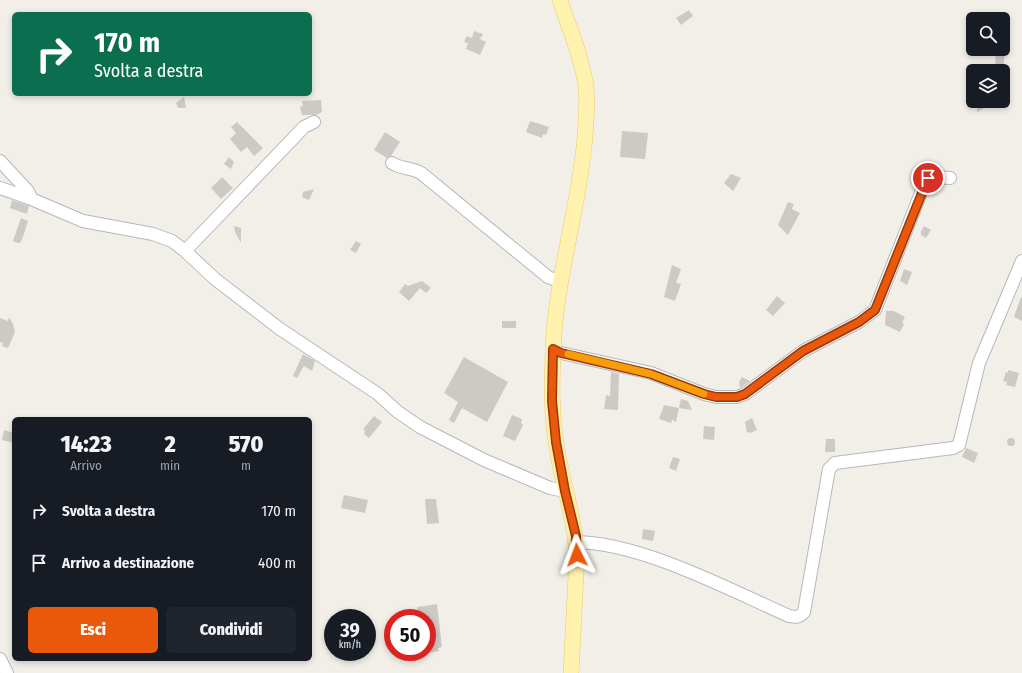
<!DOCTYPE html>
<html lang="it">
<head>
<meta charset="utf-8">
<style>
  :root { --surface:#171b24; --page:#20242c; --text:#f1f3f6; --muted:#9ea1a6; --accent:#ea580c }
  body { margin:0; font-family:"Fira Sans Condensed",sans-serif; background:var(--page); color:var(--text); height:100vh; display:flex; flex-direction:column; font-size:15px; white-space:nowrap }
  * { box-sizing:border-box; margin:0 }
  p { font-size:13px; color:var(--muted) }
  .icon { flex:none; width:22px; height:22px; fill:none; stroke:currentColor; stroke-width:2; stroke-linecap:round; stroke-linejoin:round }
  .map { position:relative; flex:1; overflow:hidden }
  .panel { position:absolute; left:12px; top:417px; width:300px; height:244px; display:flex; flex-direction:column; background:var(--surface); border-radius:6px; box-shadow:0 2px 6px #0003 }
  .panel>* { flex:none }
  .banner { position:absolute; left:12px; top:12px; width:300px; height:84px; border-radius:6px; box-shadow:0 2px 6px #0003; background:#0b6e4f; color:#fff; overflow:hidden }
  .controls { position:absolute; left:966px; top:12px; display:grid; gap:8px }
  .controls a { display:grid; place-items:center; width:44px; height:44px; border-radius:6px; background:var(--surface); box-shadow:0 2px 6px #0003; font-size:20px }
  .speed { position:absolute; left:324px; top:609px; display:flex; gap:8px; font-size:20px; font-weight:700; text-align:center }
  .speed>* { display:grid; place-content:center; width:52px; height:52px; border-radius:50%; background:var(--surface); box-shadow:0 2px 6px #0003; line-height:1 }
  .speed small { font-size:10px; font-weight:400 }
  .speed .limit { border:6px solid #d22; background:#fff; color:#111 }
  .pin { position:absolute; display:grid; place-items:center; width:34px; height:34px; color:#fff; margin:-17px; border:2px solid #fff; border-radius:50%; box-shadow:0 1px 4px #0007 }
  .me { position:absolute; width:44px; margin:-22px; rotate:357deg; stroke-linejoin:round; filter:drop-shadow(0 0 3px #0008) }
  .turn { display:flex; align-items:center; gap:14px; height:84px; padding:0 16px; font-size:18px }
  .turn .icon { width:52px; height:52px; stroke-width:2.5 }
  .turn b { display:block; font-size:28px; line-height:34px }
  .eta { display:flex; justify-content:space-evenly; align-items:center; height:68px; text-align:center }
  .eta b { font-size:24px; font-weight:800; line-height:28px }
  .primary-button { display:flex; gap:8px; margin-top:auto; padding:8px 16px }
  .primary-button a { flex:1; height:46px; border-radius:6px; background:var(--accent); color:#fff; font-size:16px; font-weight:800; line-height:46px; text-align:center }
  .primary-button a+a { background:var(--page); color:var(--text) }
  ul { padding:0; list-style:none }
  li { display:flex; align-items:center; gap:12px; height:52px; padding:0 16px }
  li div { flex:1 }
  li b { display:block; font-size:15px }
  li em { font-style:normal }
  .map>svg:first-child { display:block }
  .building { fill:#cccac5 }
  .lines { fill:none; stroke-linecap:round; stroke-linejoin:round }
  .minor-casing { stroke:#b5b8bc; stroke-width:14 }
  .major-casing { stroke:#f2c960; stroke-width:16 }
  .minor { stroke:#fff; stroke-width:12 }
  .major { stroke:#fff2af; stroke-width:15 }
  .route-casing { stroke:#983908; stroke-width:10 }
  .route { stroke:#ea580c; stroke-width:7 }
  .slow { stroke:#f59e0b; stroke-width:7 }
</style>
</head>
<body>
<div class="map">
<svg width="1022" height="673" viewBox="0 0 1022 673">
  <rect width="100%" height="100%" fill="#f1efe8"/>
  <path class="building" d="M689,10l4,6 -12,9 -5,-7z
    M474,31l9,3 -3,5 6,3 -6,13 -14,-6 2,-6 -4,-1 3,-6 5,2z
    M996,49h9l-2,22h-8z
    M184,97l2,11h-8l-2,-5z
    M321,100l1,12 -6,3h-14l-2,-8 3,-1 -1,-5z
    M977,103h16l-16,9z
    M530,121l19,6 -3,8 -3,-1 -1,4 -16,-6z
    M237,122l26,26 -9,8 -7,-9 -6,5 -11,-13 6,-6 -5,-6z
    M622,131l26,2 -3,26 -25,-2z
    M385,132l15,10 -9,14 -4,2 -13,-8z
    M229,157l5,5 -3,7 -7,-5z
    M731,174l10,4 -8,13 -9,-8z
    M222,177l11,11 -12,11 -10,-11z
    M314,189l-5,11 -7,-3 1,-5z
    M12,200l17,6 -2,8 -17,-6z
    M788,202l6,2 -2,5 8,4 -12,22 -10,-10z
    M21,218l7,3 -5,16 -3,6h-2l-5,-2z
    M234,226l7,2v15l-6,-11z
    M924,226l7,4 -5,8 -5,-3v-4z
    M356,241l5,3 -5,9 -6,-3z
    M672,265l9,4 -5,14 5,1 -6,17 -11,-4z
    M904,269l8,3 -5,13 -7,-4z
    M422,281l9,7 -5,5 -6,-5 -11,13 -10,-9 6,-8 3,2z
    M777,296l8,7 -12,13 -7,-6z
    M1021,297l1,1v23l-8,-4z
    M886,311h8l11,6 -3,6 2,1 -4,8 -15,-7z
    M9,317l4,7 2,8 -7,16 -6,-2 1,-3 -3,-1v-24l8,3z
    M502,321h14v7h-14z
    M303,354l12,7 -3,10 -8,-5 -7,12 -4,-2z
    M464,357l44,25 -21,40 -25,-14 -8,15 -5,-3 9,-18 -14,-9z
    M1008,370l11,3 -4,14 -9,-2 1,-3 -4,-1 3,-9 2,1z
    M611,372l8,2 -1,36 -14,-1 2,-14 4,1z
    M742,377l8,4 -10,7 -1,-6z
    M681,399l7,2 4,9 -13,-2 -3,14 -4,-2 -1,3 -12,-4 5,-14 15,3z
    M512,415l10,4 -1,4 2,2 -8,16 -12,-5z
    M374,416l8,6 -13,16 -5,-4 1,-4 -2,-1z
    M752,418l5,12 -7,3 -1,-1 -2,1 -2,-11z
    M704,426l11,1 -1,13 -11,-1z
    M4,430l10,3v10l-12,-3z
    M1007 442a4 4 0 1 1 8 0a4 4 0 1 1-8 0Z
    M826,439h9v13h-10z
    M966,448l12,5 -4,10 -12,-6z
    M673,457l7,2 -4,12 -7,-3z
    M344,495l24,5 -3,13 -24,-5z
    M425,499h11l3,24 -12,1z
    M643,529l12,2 -2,10 -11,-2z
    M437,604l5,43 -4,1 1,3 -12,2v-35h-9l-1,-11z"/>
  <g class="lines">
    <defs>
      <path id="minor" d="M0,161l27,29 5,9
        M392,163c8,6 19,4 29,10l127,104 13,5
        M0,188l29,10 54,23 70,13 19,7 13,10 30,28 65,50 98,65 20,18 22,15 64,33 66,28 15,3
        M185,251l119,-124 10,-5
        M553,349l8,4 90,20 53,21 12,3h21l8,-3 58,-43 56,-29 16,-12 51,-130 7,-3 17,1
        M576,542c66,1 152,47 213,74 6,1 10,2 15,-4l25,-143 6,-6 118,-15 6,-3 20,-82 43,-102
        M0,659l7,14"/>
      <path id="major" d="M560,0c9,28 22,57 26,87 2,20 0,40 -2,60 -7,69 -29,136 -31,204 -1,30 -2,61 3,91 5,38 19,75 21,113l-6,118"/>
    </defs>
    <use href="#minor" class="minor-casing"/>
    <use href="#major" class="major-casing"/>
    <use href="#minor" class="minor"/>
    <use href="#major" class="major"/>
  </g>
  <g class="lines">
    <defs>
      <path id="route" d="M577,555l-1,-19 -11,-45 -9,-49 -4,-41 1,-52 8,4 90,21 53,20 12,3h21l8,-3 58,-43 56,-29 16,-12 53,-132"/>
    </defs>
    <use href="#route" class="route-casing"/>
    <use href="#route" class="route"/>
    <path class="slow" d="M568,354l83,20 53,20"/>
  </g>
</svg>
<div class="controls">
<a><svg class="icon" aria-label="search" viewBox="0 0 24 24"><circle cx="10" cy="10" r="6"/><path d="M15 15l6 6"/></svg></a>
<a><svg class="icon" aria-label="layers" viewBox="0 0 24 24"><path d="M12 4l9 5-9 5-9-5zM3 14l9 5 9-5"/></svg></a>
</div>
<div class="speed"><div>39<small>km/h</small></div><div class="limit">50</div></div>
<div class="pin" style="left:928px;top:178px;background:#d93025"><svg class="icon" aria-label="arrive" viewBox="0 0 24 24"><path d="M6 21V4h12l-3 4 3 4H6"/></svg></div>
<svg class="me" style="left:577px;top:555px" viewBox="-20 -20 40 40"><path d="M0-17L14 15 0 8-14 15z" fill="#ea580c" stroke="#fff" stroke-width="4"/></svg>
<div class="banner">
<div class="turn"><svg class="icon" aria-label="right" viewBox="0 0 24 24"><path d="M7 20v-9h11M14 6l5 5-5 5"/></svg><div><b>170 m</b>Svolta a destra</div></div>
</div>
<section class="panel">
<div class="eta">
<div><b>14:23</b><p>Arrivo</p></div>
<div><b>2</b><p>min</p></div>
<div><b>570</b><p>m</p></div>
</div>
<ul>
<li><svg class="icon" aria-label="right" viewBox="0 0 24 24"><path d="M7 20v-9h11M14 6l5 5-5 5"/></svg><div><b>Svolta a destra</b></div><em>170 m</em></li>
<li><svg class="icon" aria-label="arrive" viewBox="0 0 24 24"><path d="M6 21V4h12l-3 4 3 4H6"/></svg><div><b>Arrivo a destinazione</b></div><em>400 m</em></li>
</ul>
<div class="primary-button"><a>Esci</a><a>Condividi</a></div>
</section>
</div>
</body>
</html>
